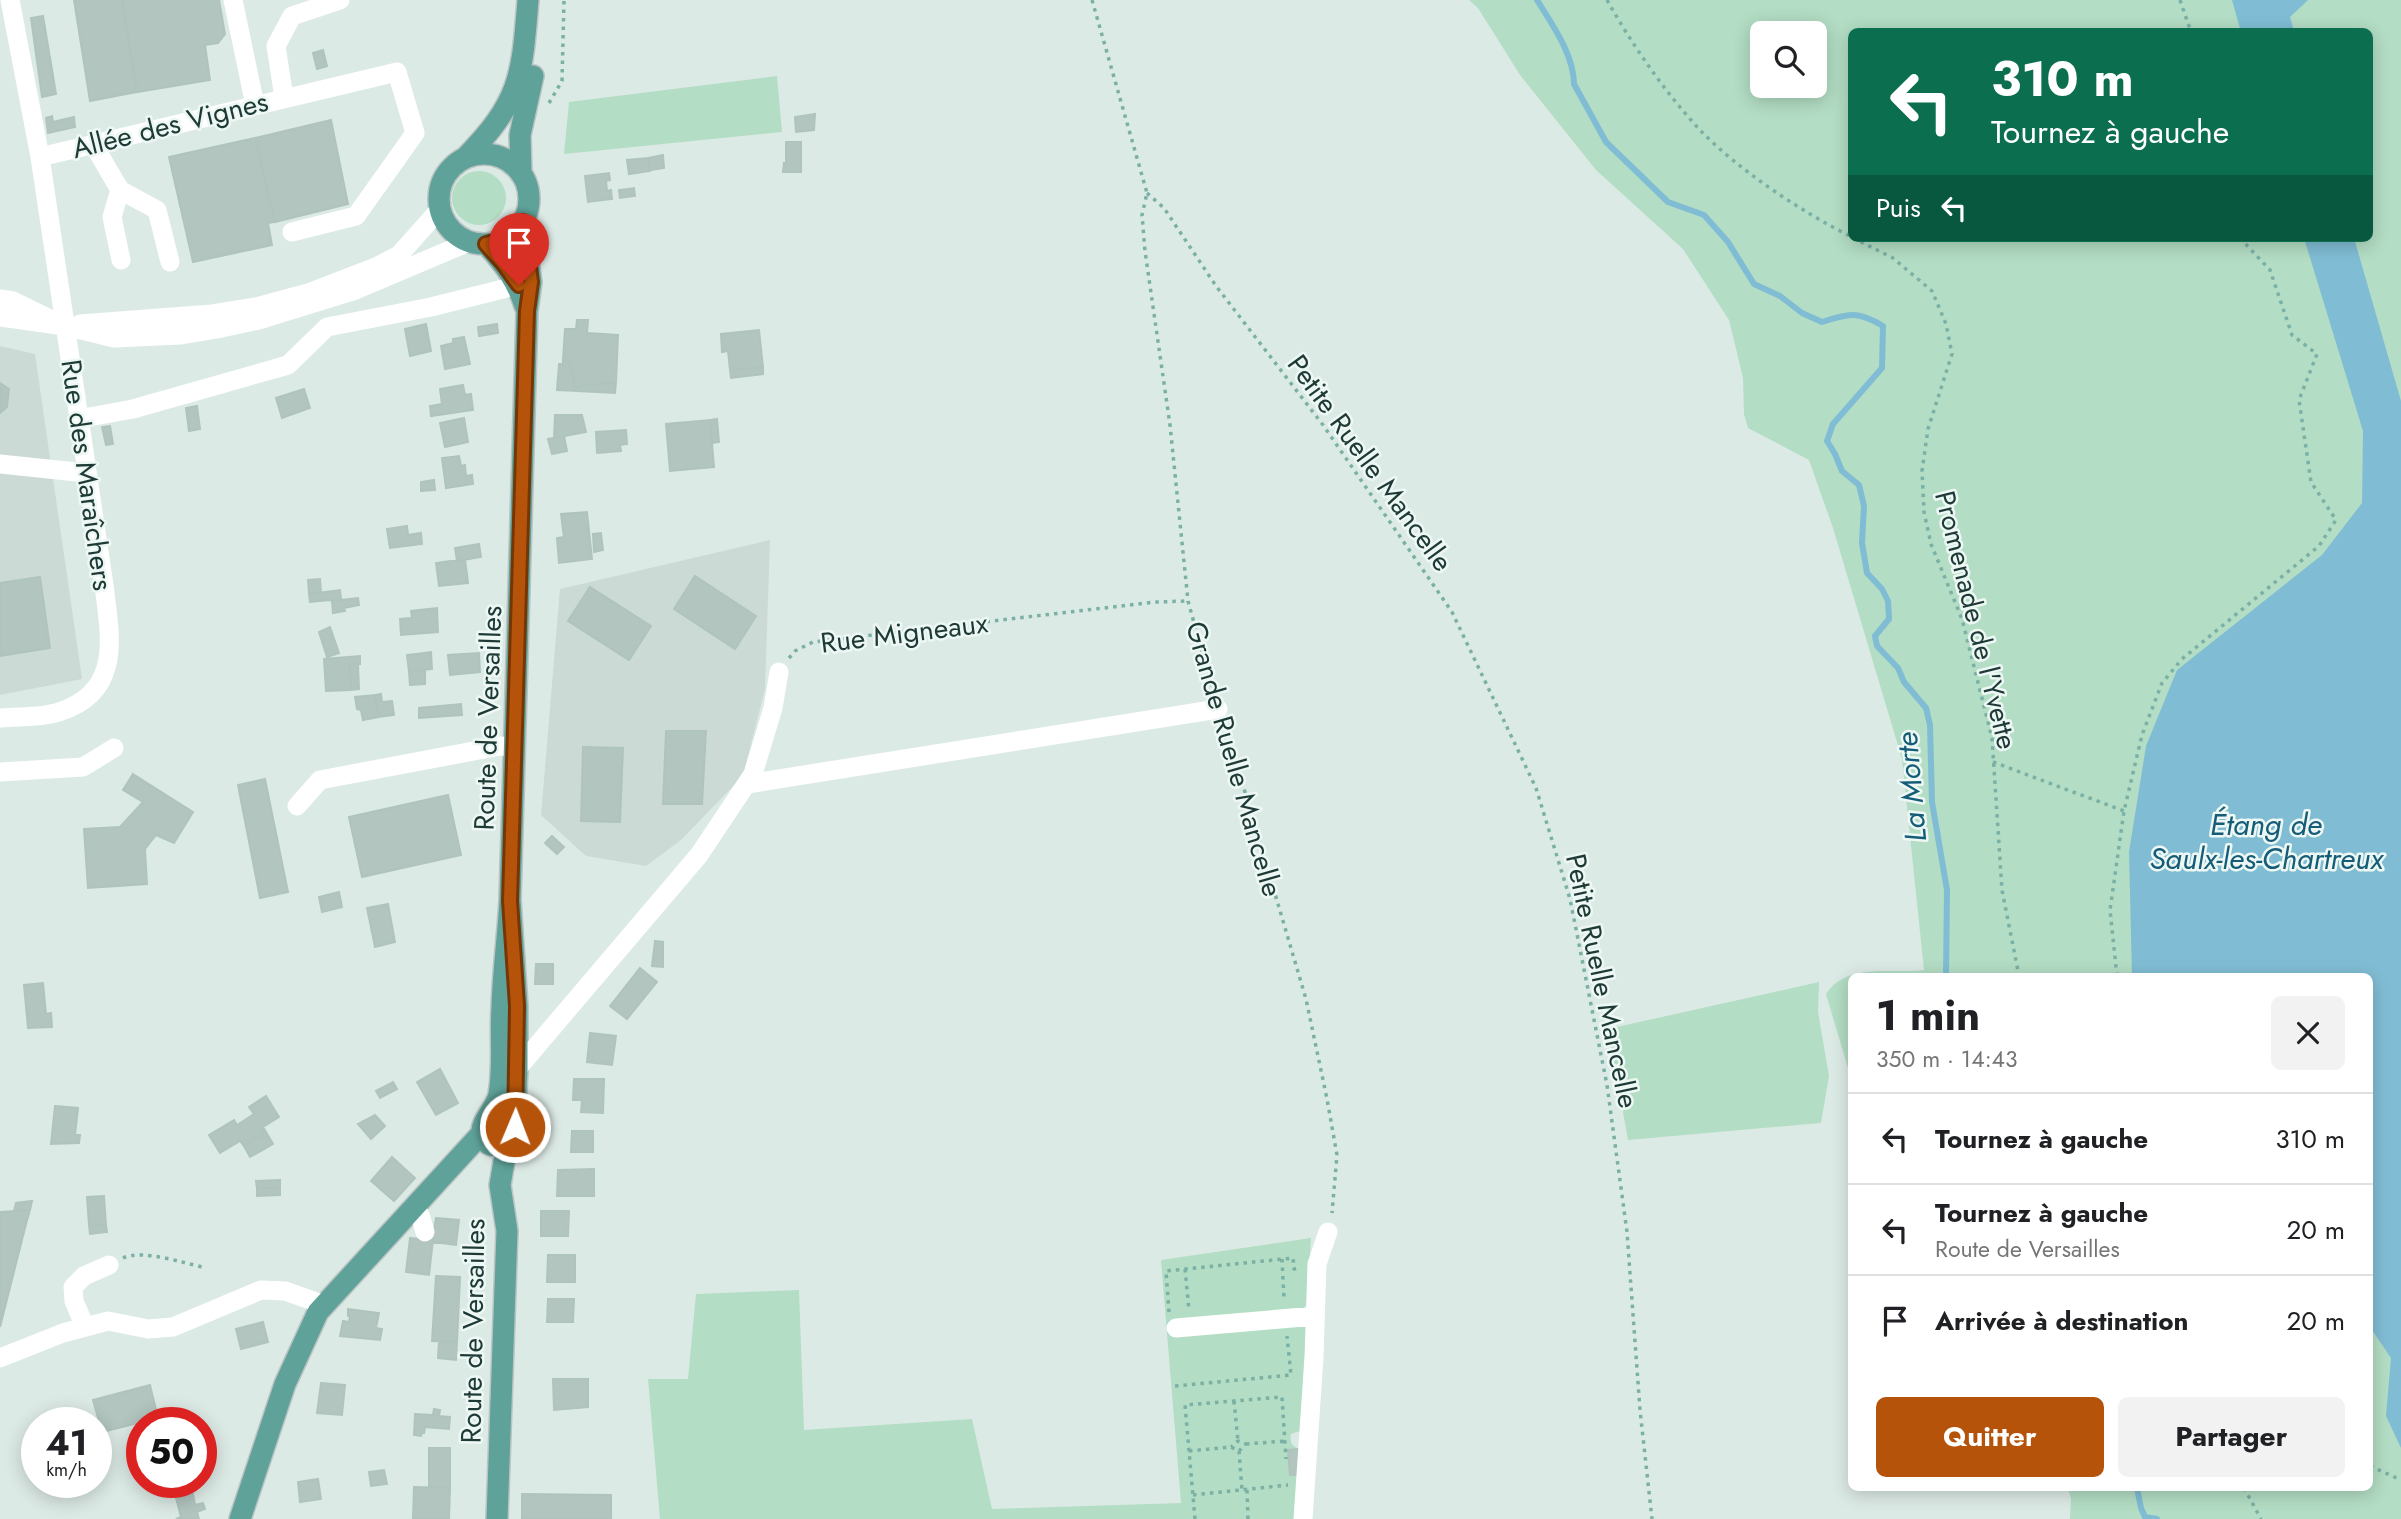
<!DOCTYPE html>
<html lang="fr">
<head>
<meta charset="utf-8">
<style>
  :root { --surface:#fff; --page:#f2f2f2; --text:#202124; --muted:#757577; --line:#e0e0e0; --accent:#b45309 }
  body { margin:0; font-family:Jost,sans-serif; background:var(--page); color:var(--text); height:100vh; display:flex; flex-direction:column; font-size:26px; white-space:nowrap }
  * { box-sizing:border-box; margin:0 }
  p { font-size:23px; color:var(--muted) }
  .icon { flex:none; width:38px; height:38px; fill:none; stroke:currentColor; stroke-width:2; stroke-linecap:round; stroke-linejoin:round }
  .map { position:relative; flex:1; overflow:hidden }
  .drawer { position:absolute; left:1848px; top:973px; width:525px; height:518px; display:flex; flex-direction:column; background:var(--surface); border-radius:10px; box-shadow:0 4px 18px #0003 }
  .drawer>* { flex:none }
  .top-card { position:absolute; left:1848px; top:28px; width:525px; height:214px; border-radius:10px; box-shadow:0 4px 18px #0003; background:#0b6e4f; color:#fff; overflow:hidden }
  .controls { position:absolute; left:1750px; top:21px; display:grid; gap:14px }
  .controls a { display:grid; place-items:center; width:77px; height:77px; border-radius:10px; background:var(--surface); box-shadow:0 4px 18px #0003; font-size:35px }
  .speed { position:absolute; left:21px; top:1407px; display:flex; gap:14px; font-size:35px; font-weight:700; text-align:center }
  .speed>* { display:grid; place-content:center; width:91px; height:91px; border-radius:50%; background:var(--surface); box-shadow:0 4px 18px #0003; line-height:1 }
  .speed small { font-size:18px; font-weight:400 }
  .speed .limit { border:10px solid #d22; background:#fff; color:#111 }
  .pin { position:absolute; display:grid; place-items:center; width:60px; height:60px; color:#fff; margin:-72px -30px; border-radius:50% 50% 50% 0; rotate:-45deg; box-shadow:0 0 7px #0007 }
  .pin .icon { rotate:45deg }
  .me { position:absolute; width:77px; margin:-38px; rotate:1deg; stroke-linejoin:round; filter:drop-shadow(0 0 5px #0008) }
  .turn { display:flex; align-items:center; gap:24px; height:147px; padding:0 28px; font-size:32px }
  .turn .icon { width:91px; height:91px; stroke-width:2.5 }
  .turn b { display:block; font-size:49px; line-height:60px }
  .then { display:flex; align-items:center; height:66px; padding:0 28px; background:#0003; gap:14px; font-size:26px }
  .round { display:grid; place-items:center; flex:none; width:74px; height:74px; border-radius:10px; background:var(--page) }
  .head { display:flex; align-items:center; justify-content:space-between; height:119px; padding:0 28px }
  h1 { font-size:42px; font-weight:700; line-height:52px }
  .button { display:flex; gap:14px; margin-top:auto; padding:14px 28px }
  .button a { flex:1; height:80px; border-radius:10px; background:var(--accent); color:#fff; font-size:28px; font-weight:700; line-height:80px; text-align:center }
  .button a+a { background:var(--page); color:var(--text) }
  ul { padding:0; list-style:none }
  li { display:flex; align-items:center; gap:21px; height:91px; padding:0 28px; border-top:2px solid var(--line) }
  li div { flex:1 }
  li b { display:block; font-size:26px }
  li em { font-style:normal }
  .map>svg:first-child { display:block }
  .built { fill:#cbdad5 }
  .green { fill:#b3ddc4; fill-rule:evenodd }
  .water { fill:#80bdd4 }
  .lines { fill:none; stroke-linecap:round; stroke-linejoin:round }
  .stream { stroke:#80bdd4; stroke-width:6 }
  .building { fill:#b2c5bf; stroke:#afc4bd; stroke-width:2 }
  .major-casing { stroke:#bcc4c3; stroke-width:24 }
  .path { stroke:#7bb0a5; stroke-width:3.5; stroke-dasharray:3.5 5; stroke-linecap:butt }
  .minor { stroke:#fff; stroke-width:19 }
  .major { stroke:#5ea299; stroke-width:21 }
  .route-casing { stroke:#753606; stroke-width:18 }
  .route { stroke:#b45309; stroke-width:12 }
  .labels { text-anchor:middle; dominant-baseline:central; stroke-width:5; stroke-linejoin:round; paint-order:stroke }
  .street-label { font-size:28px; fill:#1e3a36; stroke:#edf7f3 }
  .water-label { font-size:30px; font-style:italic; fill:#155c78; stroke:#edf7f3 }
</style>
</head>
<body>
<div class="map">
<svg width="2401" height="1519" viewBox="0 0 2401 1519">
  <rect width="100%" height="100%" fill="#dceae5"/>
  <path class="built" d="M0,346l35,8 47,325 -82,16z
    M770,540l-5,149 -22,87 -62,64 -35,26 -60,-10 -45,-41 19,-226z"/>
  <path class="green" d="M1469,0h932v1519h-331l1,-20 -3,-11h302v-512h-518l-1,102 -25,-84c20,-32 67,-20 98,-24l-22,-211 -69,-231 -24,-68 -61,-32 -4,-14 -1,-36 -14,-58 -46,-71 -87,-79 -76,-95 -42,-67zM1852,32h518v206h-518zM1762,33h53v53h-53z
    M777,76l5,56 -218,22 5,-52z
    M452 198a27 27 0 1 1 54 0a27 27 0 1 1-54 0Z
    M1819,982l-1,30 11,64 -8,47 -193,17 -20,-111z
    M1311,1238l-4,67 -7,5 7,15 -7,106 -9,3c-1,7 0,12 8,15l-4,70h-635l-12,-140h40l8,-85 103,-4 5,140 168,-11 20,90 189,-6 -20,-243z"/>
  <path class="water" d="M2232,0h76l-18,17 4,14 -53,1z
    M2304,238h50l47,163v1047l-15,-32 5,-58 -21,-31v-351h-238l-3,-124 17,-106 31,-76 145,-115 40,-52 1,-72z"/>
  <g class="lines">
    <path class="stream" d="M1537,0c15,24 37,55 37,84l32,58 62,60 36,13 24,27 26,42 26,12 22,17 20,9c27,-9 36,-11 61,4l-1,42 -49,56 -6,17 8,13 7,17 17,14 5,21 -2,37 5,30 15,16 6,12 1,18 -14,17 2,10 21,22 6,14 22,26 4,17 2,77 15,88 -1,86
      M2137,1488l4,20 4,9 12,2"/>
  </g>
  <path class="building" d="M74,0h48l15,92 -47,9z
    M122,0h97l6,34 -7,9 -13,2 5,35 -73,12z
    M43,16l13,78 -14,3 -11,-79z
    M323,50l4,16 -10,3 -4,-16z
    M815,114l-1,16 -18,2 -1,-15z
    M52,116l1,6 21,-5 1,10 -27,6 -2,-15z
    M331,120l17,84 -73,18 -20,-84z
    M255,138l20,84 -7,1 4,22 -79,17 -24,-105z
    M786,142h15v30h-18l1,-9h2z
    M663,155l1,13 -14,2 -2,-12z
    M648,158l2,13 -21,3 -2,-14z
    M609,173l1,7 -4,1 1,10 4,-1 1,9 -24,3 -3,-26z
    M634,188l1,8 -15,2 -1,-8z
    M577,320h11l-1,13 31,2 -2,47 -41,5 -6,-28 -6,1 2,-31h11z
    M426,324l5,27 -21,5 -5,-27z
    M497,324l1,9 -19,3 -1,-9z
    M759,330l4,37 -33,3 -2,-19 -6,1 -1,-18z
    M464,337l6,27 -25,5 -4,-23 12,-3v-4z
    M569,359l6,28 2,4 -20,-1 2,-26h4v-4z
    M763,367v7l-32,4 -1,-8z
    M616,382l-1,11 -38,-2 -2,-4z
    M0,383l9,6 -2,18 -7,6z
    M463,385l2,10 6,-1 2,16 -42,6 -1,-10 12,-2 -2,-15z
    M304,389l6,19 -28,10 -6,-20z
    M197,406l3,23 -11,2 -3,-23z
    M555,415h27l4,17 -32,6z
    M464,418l4,24 -23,5 -5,-24z
    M717,419l2,23 -7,1 -2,-23z
    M710,420l4,47 -44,4 -4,-47z
    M110,426l3,18 -7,1 -4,-18z
    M626,430l1,14 -7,1 1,6 -24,2 -1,-21z
    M564,436l3,15 -15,3 -4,-15z
    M459,456l2,10 4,-1 1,11 6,-1 1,9 -27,4 -4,-30z
    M434,480l1,10 -14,1v-9z
    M587,512l5,47 -33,4 -2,-25 7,-1 -3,-23z
    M407,526l1,9 13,-2 1,11 -32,4 -3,-19z
    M601,533l2,17 -9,2 -1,-18z
    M479,544l2,13 -24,4 -2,-13z
    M465,559l3,24 -29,3 -3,-23z
    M695,576l61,40 -21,33 -61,-40z
    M40,577l10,71 -50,8v-73z
    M320,579l1,14 -12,1 -1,-14z
    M590,587l61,39 -22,34 -61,-39z
    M340,590l1,9 -31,3 -1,-8z
    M358,598l1,7 -15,3 1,3 -12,2 -1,-12z
    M437,608l1,24 -37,3 -1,-16 12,-1 -1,-7z
    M330,627l9,26 -12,4 -8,-25z
    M431,652l1,17 -23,3 -2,-17z
    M479,653l1,19 -30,3 -2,-20z
    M360,656v8l-11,1 2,25 -25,1 -2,-32z
    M358,664l1,25 -8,1 -2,-25z
    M425,670v14l-15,1 -1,-13z
    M381,694l1,8 10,-1 2,14 -15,2 -4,-22z
    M375,695l4,22 -16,3 -2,-10 -4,-1 -2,-12z
    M461,704l1,11 -43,3v-10z
    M666,731h40l-4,73h-39z
    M583,747l40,1 -3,74 -39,-1z
    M133,774l60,38 -19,31 -18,-8 -11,14 2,35 -59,4 -4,-59 36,-2 23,-25 -20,-12z
    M265,779l23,113 -28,6 -22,-113z
    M448,795l13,60 -99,22 -13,-60z
    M552,836l12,11 -7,7 -12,-11z
    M339,892l3,15 -20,5 -3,-15z
    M388,904l7,38 -20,5 -8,-39z
    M655,941l8,1v25l-11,-1z
    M536,964h17v20h-18z
    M640,968l17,14 -30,37 -17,-13z
    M43,983l3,31 5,-1 1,14 -24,1 -4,-43z
    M590,1033l26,3 -4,29 -25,-3z
    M440,1069l18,34 -22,12 -19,-33z
    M574,1079h30l-1,34 -22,-1 1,-12h-9z
    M393,1082l4,7 -17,9 -4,-7z
    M266,1096l13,21 -16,10 3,5 -22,14 -4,-5 -20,12 -11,-18 25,-15 3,5 17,-11 -5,-7z
    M55,1106l23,2 -3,27h5l-1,8 -28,1z
    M375,1115l10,11 -14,13 -13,-15z
    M572,1131h21v21h-22z
    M266,1132l7,12 -23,13 -6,-11z
    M392,1157l23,21 -21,23 -23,-20z
    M594,1169v27h-37l1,-26z
    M280,1180v8h-23l-1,-7z
    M257,1188h23v7l-23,1z
    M104,1196l2,30 -17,-1 -2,-28z
    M32,1201l-2,9 -16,1 2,-8z
    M30,1210l-4,14 -26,103v-115z
    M541,1211h28l-1,25h-27z
    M436,1218l23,2 -3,25 -24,-3z
    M89,1225l17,1 1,6 -17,2z
    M410,1238l23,2 -4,35 -23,-3z
    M548,1255h27v27h-28z
    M436,1276l24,1 -3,65 -25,-1z
    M548,1299h26l-1,23h-26z
    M348,1309l31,4 -3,15 6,1 -2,11 -40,-4 3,-15 6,1 1,-5 -2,-1z
    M263,1322l5,20 -27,7 -5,-20z
    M439,1341l18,1 -1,18 -18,-2z
    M553,1379h35v28l-34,3z
    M321,1383l24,2 -3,30 -25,-2z
    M150,1385l8,33 -56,14 -9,-32z
    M434,1409l6,1 -1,6 11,1 -1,12 -24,-2 -1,6h-2l-1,3 -7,-1 1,-21 18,1z
    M429,1448h21v40h-21z
    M1299,1449l-2,26h-7l-2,-25z
    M384,1470l3,14 -16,2 -2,-14z
    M318,1479l3,20 -21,3 -2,-20z
    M414,1487l36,1 -1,31h-36z
    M193,1494l2,11 8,-2 2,6 -8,3 2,7h-23l5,-2 -5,-19z
    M522,1494l89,1v24h-89z"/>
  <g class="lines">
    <defs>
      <path id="major" d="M439 199a45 45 0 1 1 90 0a45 45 0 1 1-90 0Z
        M465,158c56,-57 57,-82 63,-158
        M521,174l-1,-39 13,-59
        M486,244c18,19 31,37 39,62
        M510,900c-2,36 -7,72 -8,108 -2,28 2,58 -3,86 -2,13 -18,27 -17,38 2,19 22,16 32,5l3,-68v-63l-7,-106 17,-589 4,-29 -8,-60
        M240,1519l45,-135 33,-72 164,-179
        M497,1519l10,-288 -7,-46 7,-41"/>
    </defs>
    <use href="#major" class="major-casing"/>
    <path class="path" d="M1092,0l55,193 -5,22 3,36 25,174 18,176 25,90
      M1607,0c26,46 57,91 93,130 37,39 103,83 152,107
      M2180,0l11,32
      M549,103l13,-22 2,-81
      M1147,193l17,15 52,78 107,139 129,187 84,176 34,111 37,186 20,147 13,178 12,109
      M1853,238l40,20 39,33 14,33 6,30 -24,75 -6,42 2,41 7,32 31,75 30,119 10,152 17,86
      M789,658l6,-7 18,-9 342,-40 33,-1
      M1223,725l14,40 69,234 21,100 10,56 -5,58
      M1993,762l131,49
      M2117,976l-7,-66 14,-99 18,-76 20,-52 20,-24 137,-113 17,-26 -25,-38 -12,-82 18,-46 -25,-19 -22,-65 -30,-32
      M123,1258c19,-9 60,5 80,9
      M1282,1259l2,41
      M1185,1269l4,41
      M1169,1312l-3,-41 127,-13 1,11 6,-1
      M1175,1386l116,-11 -4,-39
      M1234,1401l4,40
      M1246,1444l40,-3
      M1189,1451l42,-4 8,4 7,-7 -8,-3 -7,6
      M1239,1451l3,39
      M2370,1466l31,14
      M2244,1488l17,31
      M1247,1490l1,29
      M1193,1495l95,-10
      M1195,1519l-10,-114 97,-8 4,62"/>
    <path class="minor" d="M233,0l22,105
      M284,98l-8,-52 16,-30 48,-16
      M93,144l27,46 -8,27 9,43
      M40,157l357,-85 18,61 -59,83 -64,16
      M120,190l37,20 13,52
      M0,299l13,2 35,17
      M0,317l65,9 49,12 67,-3 36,-6 42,-9 94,-29 116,-49
      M80,324l132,-10 44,-7 52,-14 70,-27 21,-11 41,-46
      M78,419l55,-10 155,-44 39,-38 104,-20 88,-22
      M0,464l86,9
      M0,718c19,-2 41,0 59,-6 64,-20 51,-76 45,-127l-64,-428 -30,-157
      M0,772l83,-5 31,-19
      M747,784l471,-75
      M297,806l23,-26 180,-34 15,1
      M517,1069l182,-214 54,-81 20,-66 6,-36
      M412,1208l8,7 5,17
      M85,1327l-11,-26 -1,-14 11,-11 25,-11
      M1176,1328l139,-12
      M0,1358l63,-25 45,-12 40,8 25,-2 88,-37 24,1 40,14
      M1303,1519l11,-162 3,-93 11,-32"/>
    <use href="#major" class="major"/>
  </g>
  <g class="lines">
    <defs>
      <path id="route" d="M515,1127l2,-121 -7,-105 17,-590 4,-29 -8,-60c-11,13 -20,19 -37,22l17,19 16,22"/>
    </defs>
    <use href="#route" class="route-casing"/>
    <use href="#route" class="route"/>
  </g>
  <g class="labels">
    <g class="street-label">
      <text transform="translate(170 125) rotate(-14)">Allée des Vignes</text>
      <text transform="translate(1370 463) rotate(54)">Petite Ruelle Mancelle</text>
      <text transform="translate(87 475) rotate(82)">Rue des Maraîchers</text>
      <text transform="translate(1976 620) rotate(76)">Promenade de l'Yvette</text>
      <text transform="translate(904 633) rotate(-7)">Rue Migneaux</text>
      <text transform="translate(488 718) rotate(-88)">Route de Versailles</text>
      <text transform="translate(1234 759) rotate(74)">Grande Ruelle Mancelle</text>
      <text transform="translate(1602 981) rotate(78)">Petite Ruelle Mancelle</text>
      <text transform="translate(473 1331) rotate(-89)">Route de Versailles</text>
    </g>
    <g class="water-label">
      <text transform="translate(1911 787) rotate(-95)">La Morte</text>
      <text x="2266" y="824">Étang de<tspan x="2266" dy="34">Saulx-les-Chartreux</tspan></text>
    </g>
  </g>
</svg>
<div class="controls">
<a><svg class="icon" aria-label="search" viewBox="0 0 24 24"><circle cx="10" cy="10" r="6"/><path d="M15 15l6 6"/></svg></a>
</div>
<div class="speed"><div>41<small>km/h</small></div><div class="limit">50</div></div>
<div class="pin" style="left:519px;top:285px;background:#d93025"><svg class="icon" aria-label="arrive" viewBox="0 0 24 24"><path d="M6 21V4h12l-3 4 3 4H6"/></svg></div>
<svg class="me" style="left:515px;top:1127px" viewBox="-20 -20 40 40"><circle r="17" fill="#b45309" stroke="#fff" stroke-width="3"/><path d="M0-11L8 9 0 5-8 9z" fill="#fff"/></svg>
<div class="top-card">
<div class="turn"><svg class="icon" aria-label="left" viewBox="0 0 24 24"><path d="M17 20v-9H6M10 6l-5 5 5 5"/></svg><div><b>310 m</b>Tournez à gauche</div></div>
<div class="then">Puis<svg class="icon" aria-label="left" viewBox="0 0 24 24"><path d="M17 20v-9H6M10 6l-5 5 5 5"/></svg></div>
</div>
<section class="drawer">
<div class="head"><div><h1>1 min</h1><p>350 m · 14:43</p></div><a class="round"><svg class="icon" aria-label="close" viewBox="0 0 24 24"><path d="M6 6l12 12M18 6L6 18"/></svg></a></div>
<ul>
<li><svg class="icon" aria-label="left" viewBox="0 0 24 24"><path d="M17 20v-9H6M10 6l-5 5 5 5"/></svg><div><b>Tournez à gauche</b></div><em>310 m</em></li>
<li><svg class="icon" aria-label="left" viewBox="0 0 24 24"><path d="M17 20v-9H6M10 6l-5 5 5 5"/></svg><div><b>Tournez à gauche</b><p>Route de Versailles</p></div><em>20 m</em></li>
<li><svg class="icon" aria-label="arrive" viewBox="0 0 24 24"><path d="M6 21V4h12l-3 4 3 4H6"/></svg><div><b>Arrivée à destination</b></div><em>20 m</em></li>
</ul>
<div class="button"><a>Quitter</a><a>Partager</a></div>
</section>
</div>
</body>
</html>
